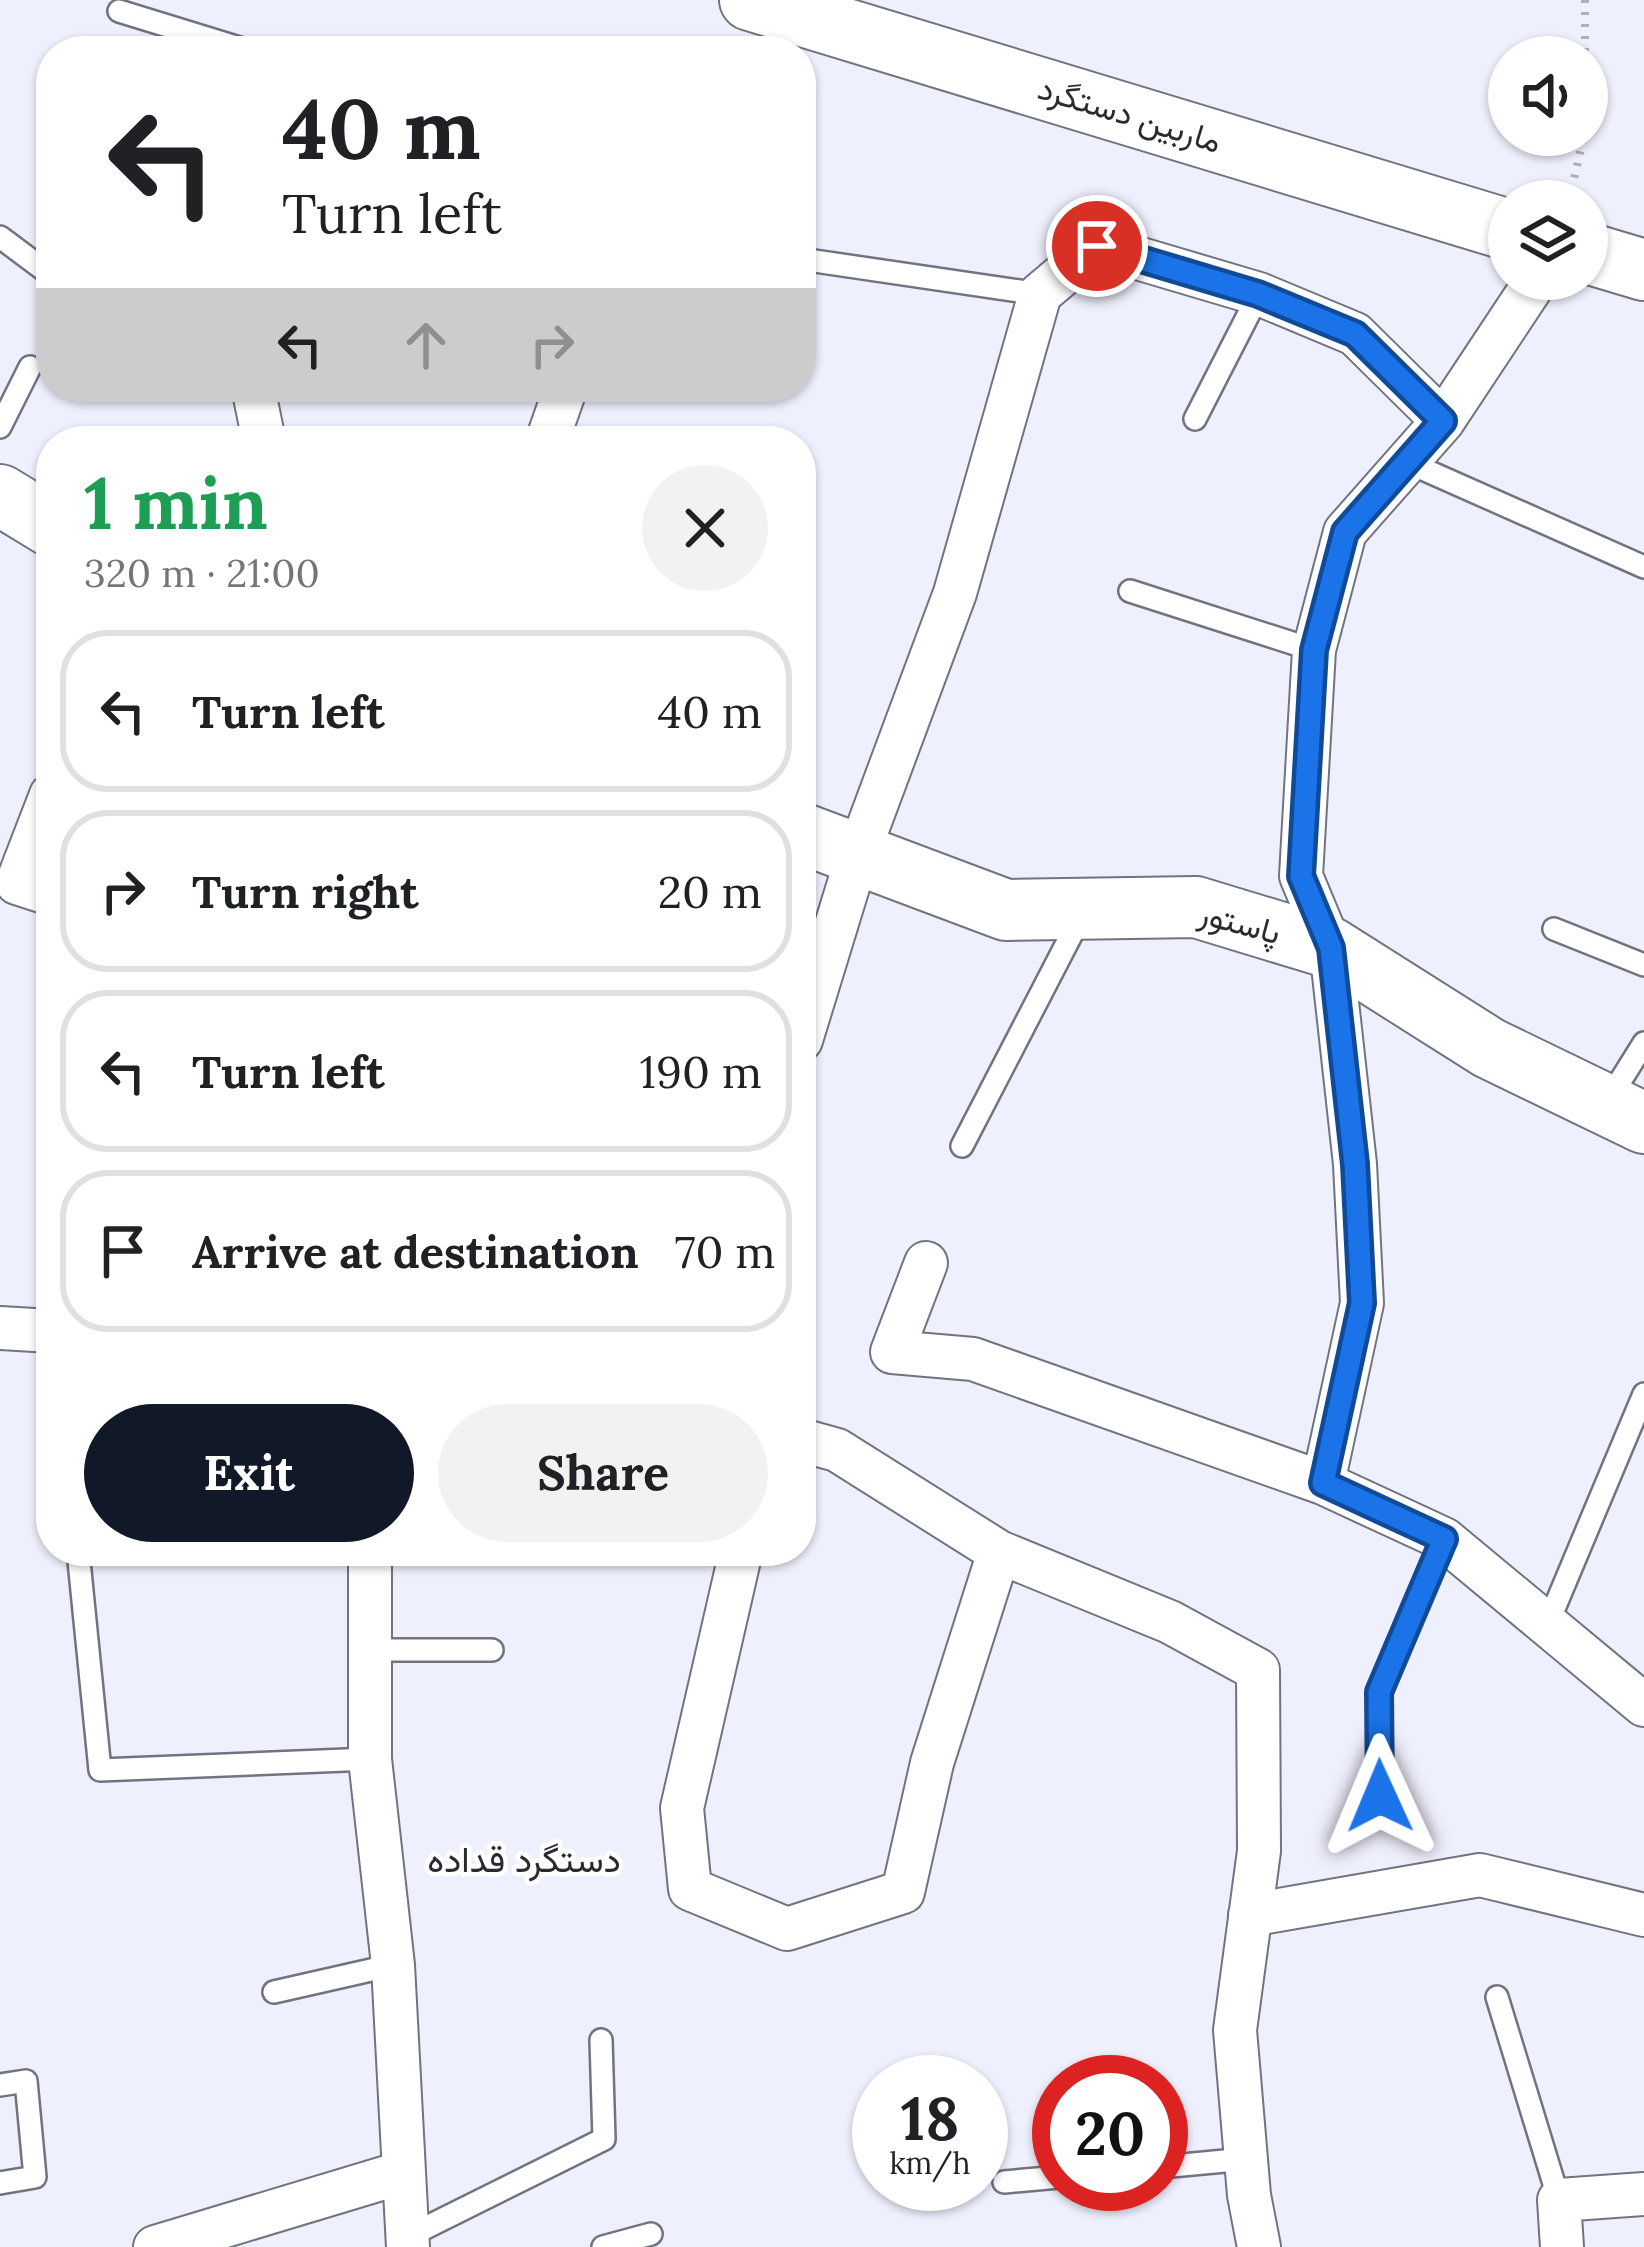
<!DOCTYPE html>
<html lang="en">
<head>
<meta charset="utf-8">
<style>
  :root { --surface:#fff; --page:#f2f2f2; --text:#202124; --muted:#757577; --line:#e0e0e0; --accent:#111827 }
  body { margin:0; font-family:Lora,Vazirmatn,serif; background:var(--page); color:var(--text); height:100vh; display:flex; flex-direction:column; font-size:45px; white-space:nowrap }
  * { box-sizing:border-box; margin:0 }
  p { font-size:39px; color:var(--muted) }
  .icon { flex:none; width:66px; height:66px; fill:none; stroke:currentColor; stroke-width:2; stroke-linecap:round; stroke-linejoin:round }
  .map { position:relative; flex:1; overflow:hidden }
  .details { position:absolute; left:36px; top:426px; width:780px; height:1140px; display:flex; flex-direction:column; background:var(--surface); border-radius:48px; box-shadow:0 3px 9px #0004 }
  .details>* { flex:none }
  .hud { position:absolute; left:36px; top:36px; width:780px; height:366px; border-radius:48px; box-shadow:0 3px 9px #0004; background:#fff; color:var(--text); overflow:hidden }
  .tools { position:absolute; left:1488px; top:36px; display:grid; gap:24px }
  .tools a { display:grid; place-items:center; width:120px; height:120px; border-radius:50%; background:var(--surface); box-shadow:0 3px 9px #0004; font-size:60px }
  .speed { position:absolute; left:852px; top:2055px; display:flex; gap:24px; font-size:60px; font-weight:700; text-align:center }
  .speed>* { display:grid; place-content:center; width:156px; height:156px; border-radius:50%; background:var(--surface); box-shadow:0 3px 9px #0004; line-height:1 }
  .speed small { font-size:30px; font-weight:400 }
  .speed .limit { border:18px solid #d22; background:#fff; color:#111 }
  .pin { position:absolute; display:grid; place-items:center; width:102px; height:102px; color:#fff; margin:-51px; border:6px solid #fff; border-radius:50%; box-shadow:0 3px 12px #0007 }
  .me { position:absolute; width:132px; margin:-66px; rotate:359deg; stroke-linejoin:round; filter:drop-shadow(0 0 9px #0008) }
  .turn { display:flex; align-items:center; gap:42px; height:252px; padding:0 48px; font-size:54px }
  .turn .icon { width:156px; height:156px; stroke-width:2.5 }
  .turn b { display:block; font-size:84px; line-height:102px }
  .lanes { display:flex; align-items:center; height:114px; padding:0 48px; background:#0003; justify-content:center; gap:60px; direction:ltr }
  .lanes .off { opacity:.35 }
  .round { display:grid; place-items:center; flex:none; width:126px; height:126px; border-radius:63px; background:var(--page) }
  .headline { display:flex; align-items:center; justify-content:space-between; height:204px; padding:0 48px }
  h1 { font-size:72px; font-weight:700; line-height:90px; color:#1e9e55 }
  .cta { display:flex; gap:24px; margin-top:auto; padding:24px 48px }
  .cta a { flex:1; height:138px; border-radius:72px; background:var(--accent); color:#fff; font-size:48px; font-weight:700; line-height:138px; text-align:center }
  .cta a+a { background:var(--page); color:var(--text) }
  ul { padding:0; list-style:none }
  li { display:flex; align-items:center; gap:36px; height:162px; margin:0 24px 18px; padding:0 24px; border:6px solid var(--line); border-radius:48px }
  li div { flex:1 }
  li b { display:block; font-size:45px }
  li em { font-style:normal }
  .map>svg:first-child { display:block }
  .lines { fill:none; stroke-linecap:round; stroke-linejoin:round }
  .lane-casing { stroke:#727381; stroke-width:26 }
  .street-casing { stroke:#727381; stroke-width:46 }
  .secondary-casing { stroke:#727381; stroke-width:64 }
  .path { stroke:#aeafba; stroke-width:8; stroke-dasharray:3 9; stroke-linecap:butt }
  .lane { stroke:#fff; stroke-width:21 }
  .street { stroke:#fff; stroke-width:42 }
  .secondary { stroke:#fff; stroke-width:60 }
  .route-casing { stroke:#114b97; stroke-width:30 }
  .route { stroke:#1a73e8; stroke-width:21 }
  .labels { text-anchor:middle; dominant-baseline:central; stroke-width:9; stroke-linejoin:round; paint-order:stroke }
  .street-label { font-size:33px; fill:#2a2b31; stroke:#fff }
  .neighbourhood-label { font-size:36px; fill:#2a2b31; stroke:#fff }
</style>
</head>
<body>
<div class="map">
<svg width="1644" height="2247" viewBox="0 0 1644 2247">
  <rect width="100%" height="100%" fill="#eff0fd"/>
  <g class="lines">
    <defs>
      <path id="lane" d="M119,11l130,40
        M0,237l51,38
        M801,259l239,35
        M1195,419l64,-125
        M0,427l30,-60
        M1407,462l237,105
        M1130,591l184,59
        M1554,929l90,36
        M1609,1099l35,-56
        M962,1146l118,-228
        M78,1551l22,219 270,-11
        M1548,1623l96,-229
        M369,1650h123
        M1380,1796l-1,-104 65,-153
        M274,1992l119,-27
        M1497,1997l62,203
        M0,2085l26,-4 9,96 -35,6
        M1161,2167l85,-8
        M1004,2182l55,-5
        M407,2237l197,-98 -3,-99
        M603,2247l48,-13"/>
      <path id="street" d="M253,387l11,54
        M547,441l19,-54
        M51,795l-34,88 34,11
        M801,1040l57,-186 97,-261 85,-299 57,-48 162,48 96,40 88,87
        M926,1263l-34,89 81,7 350,124 121,56 200,166
        M0,1328l51,3
        M801,1440l36,10 162,102 171,70 88,48 1,181 -24,179 14,165 10,52
        M1323,1483l39,-180 -7,-139 -24,-216 -30,-72 13,-226 31,-118 98,-111 94,-142
        M370,1551v208l23,206 15,282
        M741,1551l-59,257 8,81 97,40 116,-37 29,-129 67,-211
        M1250,1915l230,-40 164,40
        M155,2247l249,-75
        M1562,2247l-3,-47 85,-6"/>
      <path id="secondary" d="M750,0l759,230
        M1587,253l57,17
        M0,495l51,31
        M801,833l205,77 190,-3 135,41 158,100 155,75"/>
    </defs>
    <use href="#lane" class="lane-casing"/>
    <use href="#street" class="street-casing"/>
    <use href="#secondary" class="secondary-casing"/>
    <path class="path" d="M1585,0v57
      M1569,201l15,-66"/>
    <use href="#lane" class="lane"/>
    <use href="#street" class="street"/>
    <use href="#secondary" class="secondary"/>
  </g>
  <g class="lines">
    <defs>
      <path id="route" d="M1097,246l161,48 97,40 88,87 -98,111 -31,118 -13,226 30,72 24,216 7,139 -39,180 121,56 -65,153 1,104"/>
    </defs>
    <use href="#route" class="route-casing"/>
    <use href="#route" class="route"/>
  </g>
  <g class="labels">
    <g class="street-label">
      <text transform="translate(1130 114) rotate(17)">ماربین دستگرد</text>
      <text transform="translate(1240 922) rotate(15)">پاستور</text>
    </g>
    <g class="neighbourhood-label">
      <text x="524" y="1859">دستگرد قداده</text>
    </g>
  </g>
</svg>
<div class="tools">
<a><svg class="icon" aria-label="sound" viewBox="0 0 24 24"><path d="M4 9h4l5-4v14l-5-4H4zM17 9q2 3 0 6"/></svg></a>
<a><svg class="icon" aria-label="layers" viewBox="0 0 24 24"><path d="M12 4l9 5-9 5-9-5zM3 14l9 5 9-5"/></svg></a>
</div>
<div class="speed"><div>18<small>km/h</small></div><div class="limit">20</div></div>
<div class="pin" style="left:1097px;top:246px;background:#d93025"><svg class="icon" aria-label="arrive" viewBox="0 0 24 24"><path d="M6 21V4h12l-3 4 3 4H6"/></svg></div>
<svg class="me" style="left:1380px;top:1796px" viewBox="-20 -20 40 40"><path d="M0-17L14 15 0 8-14 15z" fill="#1a73e8" stroke="#fff" stroke-width="4"/></svg>
<div class="hud">
<div class="turn"><svg class="icon" aria-label="left" viewBox="0 0 24 24"><path d="M17 20v-9H6M10 6l-5 5 5 5"/></svg><div><b>40 m</b>Turn left</div></div>
<div class="lanes"><svg class="icon" aria-label="left" viewBox="0 0 24 24"><path d="M17 20v-9H6M10 6l-5 5 5 5"/></svg><svg class="icon off" aria-label="ahead" viewBox="0 0 24 24"><path d="M12 20V5M6 11l6-6 6 6"/></svg><svg class="icon off" aria-label="right" viewBox="0 0 24 24"><path d="M7 20v-9h11M14 6l5 5-5 5"/></svg></div>
</div>
<section class="details">
<div class="headline"><div><h1>1 min</h1><p>320 m · 21:00</p></div><a class="round"><svg class="icon" aria-label="close" viewBox="0 0 24 24"><path d="M6 6l12 12M18 6L6 18"/></svg></a></div>
<ul>
<li><svg class="icon" aria-label="left" viewBox="0 0 24 24"><path d="M17 20v-9H6M10 6l-5 5 5 5"/></svg><div><b>Turn left</b></div><em>40 m</em></li>
<li><svg class="icon" aria-label="right" viewBox="0 0 24 24"><path d="M7 20v-9h11M14 6l5 5-5 5"/></svg><div><b>Turn right</b></div><em>20 m</em></li>
<li><svg class="icon" aria-label="left" viewBox="0 0 24 24"><path d="M17 20v-9H6M10 6l-5 5 5 5"/></svg><div><b>Turn left</b></div><em>190 m</em></li>
<li><svg class="icon" aria-label="arrive" viewBox="0 0 24 24"><path d="M6 21V4h12l-3 4 3 4H6"/></svg><div><b>Arrive at destination</b></div><em>70 m</em></li>
</ul>
<div class="cta"><a>Exit</a><a>Share</a></div>
</section>
</div>
</body>
</html>
